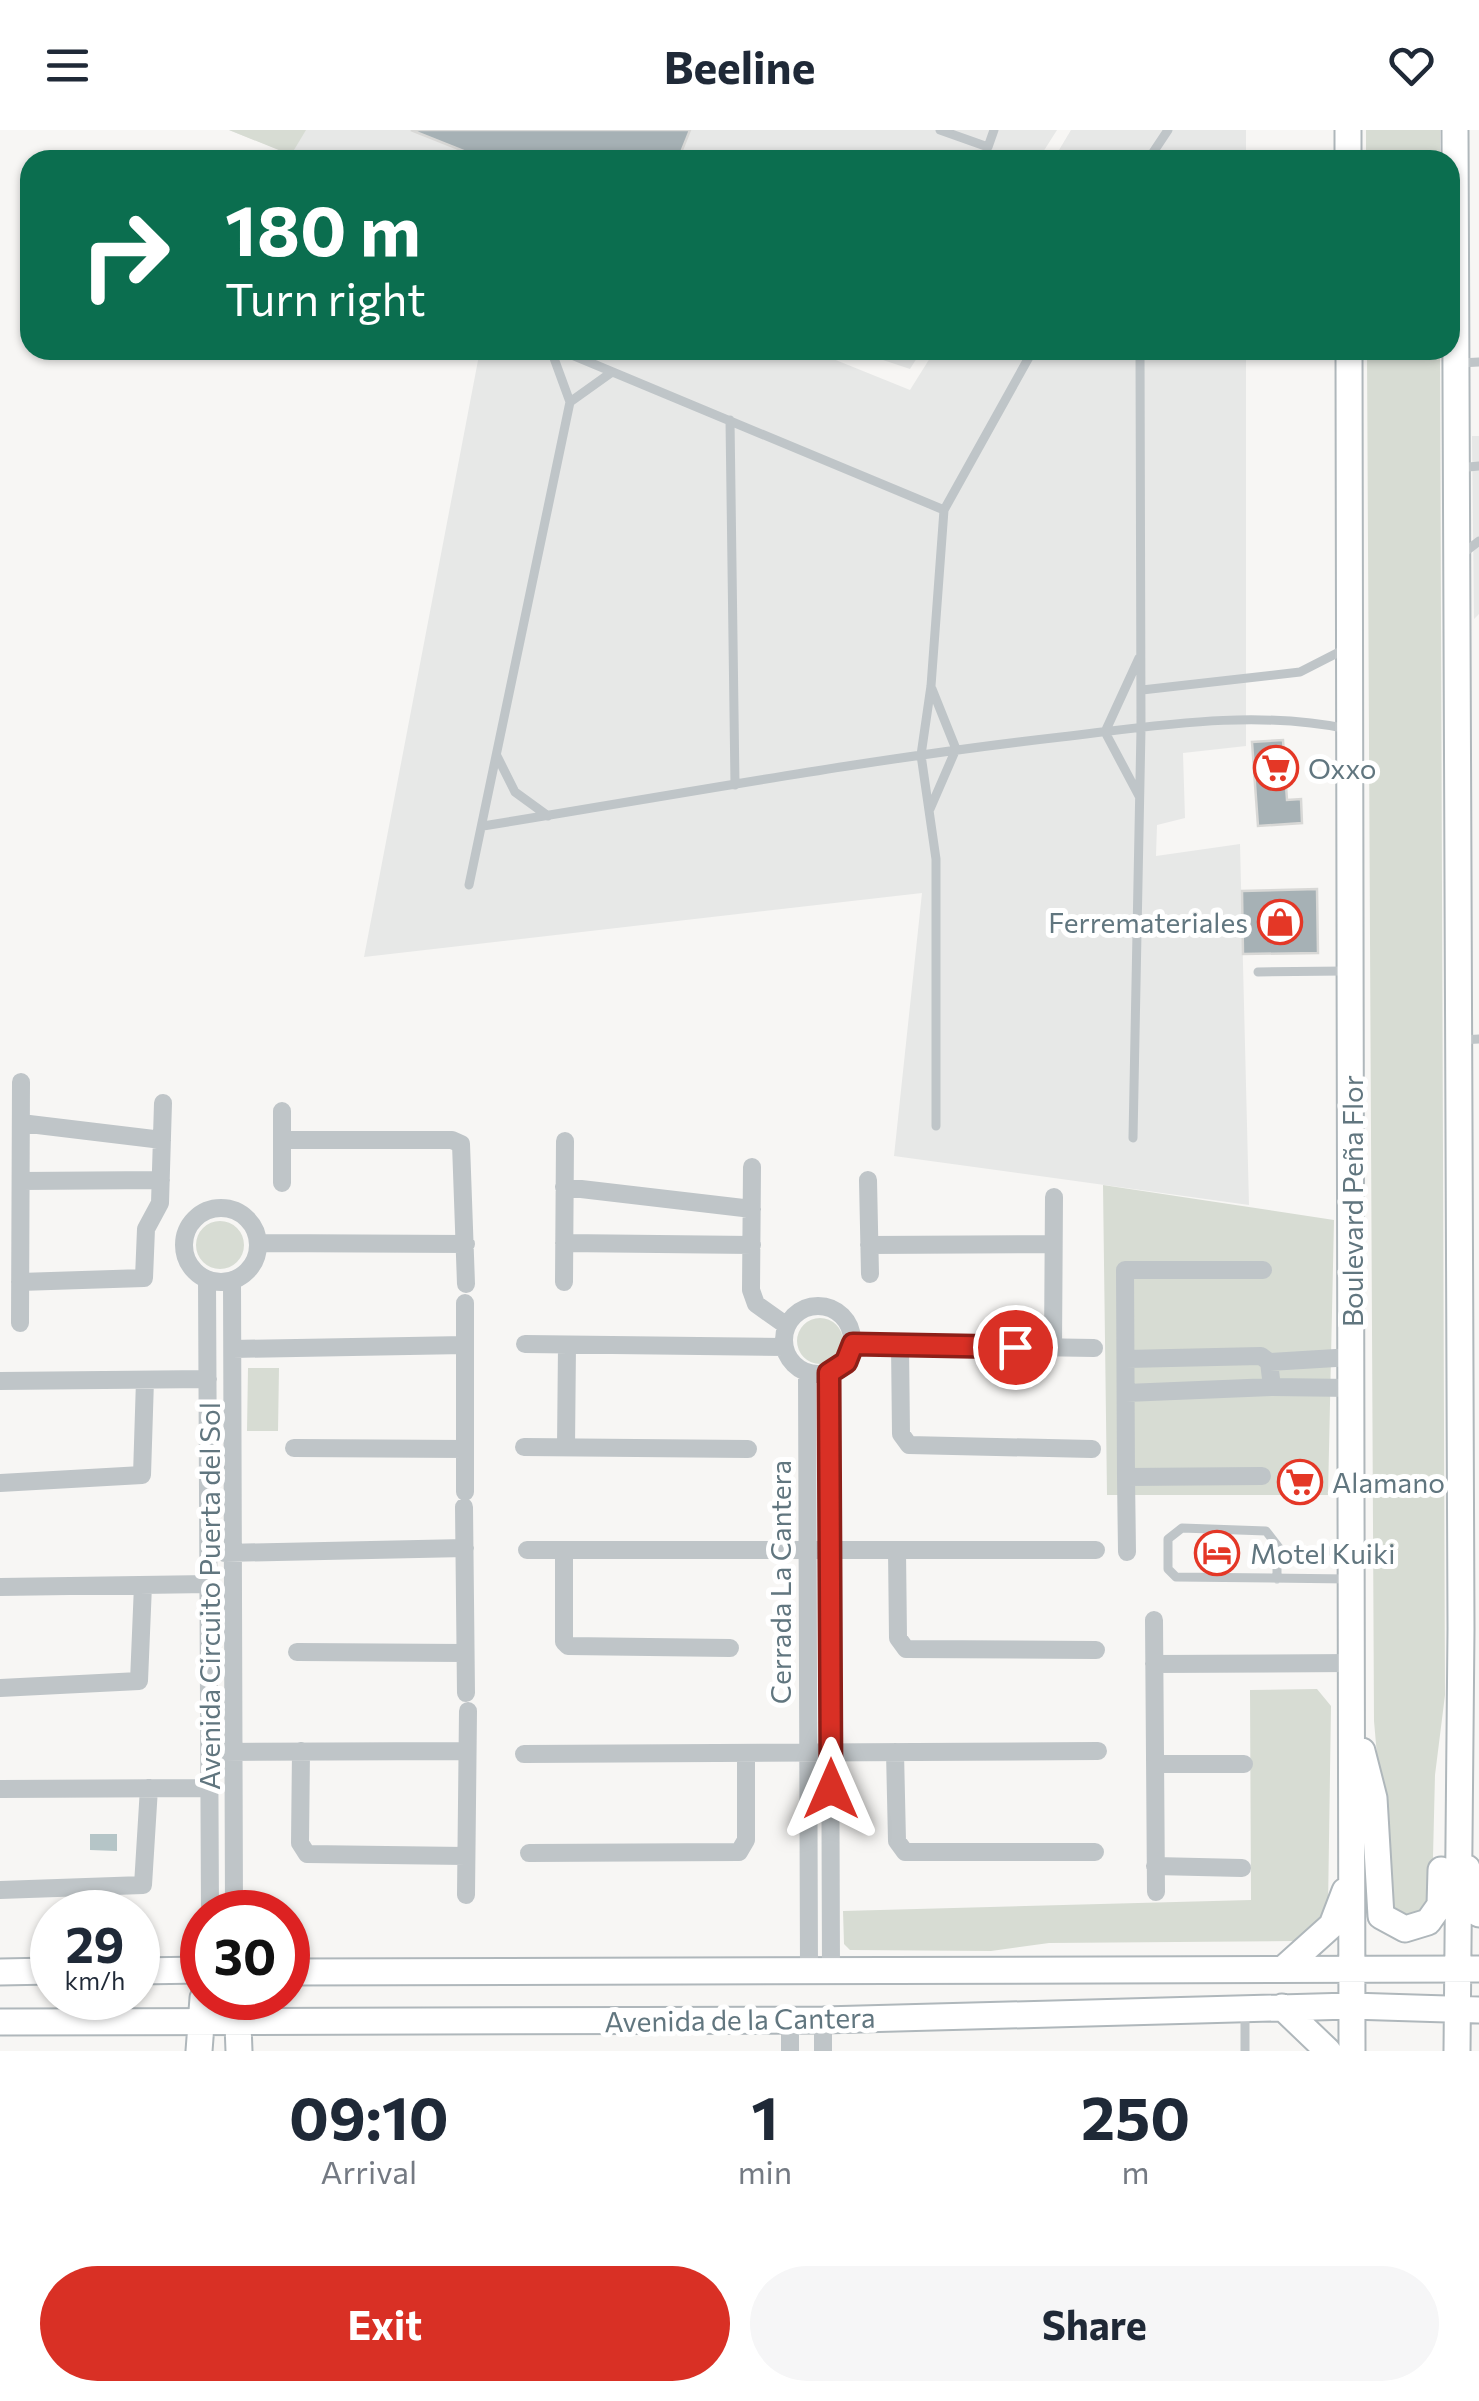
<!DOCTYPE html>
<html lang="en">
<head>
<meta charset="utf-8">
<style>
  :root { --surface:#fff; --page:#f6f6f7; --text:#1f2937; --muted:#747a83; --accent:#d93025 }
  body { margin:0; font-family:Commissioner,sans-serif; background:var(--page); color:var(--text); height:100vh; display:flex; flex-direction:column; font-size:38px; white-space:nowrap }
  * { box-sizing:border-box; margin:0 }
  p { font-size:32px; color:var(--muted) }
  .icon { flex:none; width:55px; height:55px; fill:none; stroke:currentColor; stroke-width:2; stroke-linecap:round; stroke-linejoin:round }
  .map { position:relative; height:1921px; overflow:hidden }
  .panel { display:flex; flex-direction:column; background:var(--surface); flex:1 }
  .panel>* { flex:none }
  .top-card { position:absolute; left:20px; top:20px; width:1440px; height:210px; border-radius:30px; box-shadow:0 2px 8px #0004; background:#0b6e4f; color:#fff; overflow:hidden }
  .speed { position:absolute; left:30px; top:1760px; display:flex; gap:20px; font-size:50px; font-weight:700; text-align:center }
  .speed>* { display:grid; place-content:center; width:130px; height:130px; border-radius:50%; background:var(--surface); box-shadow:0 2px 8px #0004; line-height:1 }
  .speed small { font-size:25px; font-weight:400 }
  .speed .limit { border:15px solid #d22; background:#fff; color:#111 }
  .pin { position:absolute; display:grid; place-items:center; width:85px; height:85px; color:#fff; margin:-42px; border:5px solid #fff; border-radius:50%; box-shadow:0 2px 10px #0007 }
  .me { position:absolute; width:110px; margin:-55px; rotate:0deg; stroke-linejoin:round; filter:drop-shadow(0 0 8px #0008) }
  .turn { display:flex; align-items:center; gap:35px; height:210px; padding:0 40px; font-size:45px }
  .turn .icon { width:130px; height:130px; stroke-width:2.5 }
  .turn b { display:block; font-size:70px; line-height:85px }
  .eta { display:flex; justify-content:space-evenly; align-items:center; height:170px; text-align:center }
  .eta b { font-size:60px; font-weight:700; line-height:70px }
  .cta { display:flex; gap:20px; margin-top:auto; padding:20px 40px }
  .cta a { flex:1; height:115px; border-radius:60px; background:var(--accent); color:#fff; font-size:40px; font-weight:700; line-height:115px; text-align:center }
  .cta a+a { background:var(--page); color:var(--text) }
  header { display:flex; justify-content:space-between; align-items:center; height:130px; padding:0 40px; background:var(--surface); font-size:45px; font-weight:700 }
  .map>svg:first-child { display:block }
  .built { fill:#e7e8e7 }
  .green { fill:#d7dcd3 }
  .water { fill:#b5c5c7 }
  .building { fill:#a6b1b5; stroke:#d8d8d6; stroke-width:2.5 }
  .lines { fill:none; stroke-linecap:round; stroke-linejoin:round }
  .secondary-casing { stroke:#afb7bb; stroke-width:29 }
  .lane { stroke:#bfc5c8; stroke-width:9 }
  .street { stroke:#bfc5c8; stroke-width:18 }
  .secondary { stroke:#fff; stroke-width:25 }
  .route-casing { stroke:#8d1f18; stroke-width:25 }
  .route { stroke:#d93025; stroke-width:18 }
  .labels { text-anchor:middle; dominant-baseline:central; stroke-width:10; stroke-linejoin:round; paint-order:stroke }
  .poi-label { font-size:28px; fill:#61767f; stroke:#fff; text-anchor:start }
  .street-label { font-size:28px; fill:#61767f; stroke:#fff }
</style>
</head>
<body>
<header><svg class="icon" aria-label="menu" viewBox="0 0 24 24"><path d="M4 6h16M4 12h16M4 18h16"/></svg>Beeline<svg class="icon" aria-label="heart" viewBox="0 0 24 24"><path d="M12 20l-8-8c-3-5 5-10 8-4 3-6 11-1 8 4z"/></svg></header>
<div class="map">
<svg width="1479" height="1921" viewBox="0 0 1479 1921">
  <rect width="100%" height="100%" fill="#f7f6f4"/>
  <path class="built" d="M229,0h828l-19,30h-733z
    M1071,0h175v30h-193z
    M480,220h331l99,40 25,-40h311v396l-63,7 2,65 -28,7 -1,31 84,-12 9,361 -355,-49 28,-263 -558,64z
    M853,220h69l-12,19z
    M1472,306h7v178l-5,5z"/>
  <path class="green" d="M229,0h77l-15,25z
    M1366,0h74v30h-74z
    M1367,220h73l5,1345 -10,80 -3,123 -14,23 -27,-6 -17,-194z
    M1103,1055l231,35 -6,275h-221z
    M196 1115a24 24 0 1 1 48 0a24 24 0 1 1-48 0Z
    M797 1211a23 23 0 1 1 46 0a23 23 0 1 1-46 0Z
    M248,1238h31l-1,63h-31z
    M1317,1559l14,17 -3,201 -6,12 -27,22 -246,2 -58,8 -141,-1 -6,-6 -1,-33 408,-11 -1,-210z"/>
  <path class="water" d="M90,1704h27v17l-27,-1z"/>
  <path class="building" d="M411,0h279l-12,30h-192z
    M1283,610l4,60 14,-1 1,24 -44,3 -6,-84z
    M1317,759l1,64 -75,1 -1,-63z"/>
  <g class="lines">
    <defs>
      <path id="secondary" d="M1348,0v30
        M1455,0l6,1499 -4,422
        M1349,220l3,1701
        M1362,1621l12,47 7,118 24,13 23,-7 12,-17 1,-35
        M1467,1738l12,46
        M1283,1839l49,-44 13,-34
        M138,1841l64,-1
        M0,1842l52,-1
        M288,1842l1191,-3
        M237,1868l2,53
        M1282,1877l46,44
        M0,1892l823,-2 528,-14 128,4
        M199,1921l4,-53"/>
    </defs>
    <use href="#secondary" class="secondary-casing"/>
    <path class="lane" d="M940,0l48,17 6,-17
      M1148,30l20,-30
      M560,220l384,160
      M1460,233l19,-1
      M570,272l42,-30
      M730,290l5,365
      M1458,338l21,-2
      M1461,425l18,-14
      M1139,528l-34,74 34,64
      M1142,560l158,-18 47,-24
      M497,626l18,36 33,24
      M930,679l26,-60 -24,-60
      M483,696c192,-31 384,-67 578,-89 94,-11 193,-28 287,-8
      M469,755l101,-483 -19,-52
      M1258,842l87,-1
      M1461,910l18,-1
      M936,996v-267l-15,-104 10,-69 13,-176 89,-160
      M1133,1008l8,-409 -1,-379
      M1277,1449v-30
      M1349,1449l-173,-2 -8,-8v-30l14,-11 84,3 17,22 67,-3
      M1245,1884v37"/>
    <path class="street" d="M282,981v72
      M21,993l141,17
      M283,1010h169l9,4 5,140
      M752,1037l-1,123 5,14 31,22
      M868,1050l2,94
      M21,1051l140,-1
      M564,1057l188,22
      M184 1115a37 37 0 1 1 74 0a37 37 0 1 1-74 0Z
      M258,1113l208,1
      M564,1113l188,2
      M869,1115l184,-1
      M207,1150l3,632
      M232,1151l2,631
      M20,1152l124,-4 2,-49 14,-26 3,-100
      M564,1152l1,-141
      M784 1210a34 34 0 1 1 68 0a34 34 0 1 1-68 0Z
      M20,1193l1,-241
      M525,1214l259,3
      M853,1214l241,4
      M900,1215l1,89 8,11 183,4
      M1053,1217l1,-150
      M233,1219l232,-4
      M1126,1229l135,-3 8,6 3,25 -146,6
      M1269,1232l83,-5
      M807,1243l2,597
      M829,1243l2,597
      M0,1251l208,-2
      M1272,1257l80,1
      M524,1317l224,2
      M566,1317l1,-102
      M294,1318l171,1
      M1262,1346l-136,1 -1,-207h138
      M1126,1347l1,75
      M0,1353l142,-8 3,-95
      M465,1362v-189
      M464,1377l2,186
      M527,1420h569
      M564,1420v92l4,4 162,2
      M897,1420l1,88 8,11 190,1
      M225,1423l240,-5
      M0,1457l209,-3
      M1154,1490l2,272
      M297,1522l168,1
      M1154,1534l199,-1
      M0,1558l139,-7 4,-96
      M301,1621l-1,92 7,11 159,2
      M223,1622l244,-1
      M895,1622l2,89 8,11h190
      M524,1624l574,-3
      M1155,1634h89
      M0,1659l210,-1
      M529,1723l210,-1 7,-12v-87
      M1155,1736l87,2
      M0,1760l143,-5 6,-97
      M466,1765l2,-184
      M823,1890v31
      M790,1921v-31"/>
    <use href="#secondary" class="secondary"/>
  </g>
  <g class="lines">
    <defs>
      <path id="route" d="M831,1659l-2,-416 17,-11 7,-18 162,3"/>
    </defs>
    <use href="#route" class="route-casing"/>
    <use href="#route" class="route"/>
  </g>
  <defs>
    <symbol id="supermarket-ring" viewBox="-11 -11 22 22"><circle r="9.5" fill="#fff" stroke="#e43726" stroke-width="1.5"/><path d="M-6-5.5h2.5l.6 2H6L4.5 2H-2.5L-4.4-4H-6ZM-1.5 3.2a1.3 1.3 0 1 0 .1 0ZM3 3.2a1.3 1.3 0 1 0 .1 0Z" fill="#e43726"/></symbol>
    <symbol id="shop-ring" viewBox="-11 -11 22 22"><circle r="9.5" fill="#fff" stroke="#e43726" stroke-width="1.5"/><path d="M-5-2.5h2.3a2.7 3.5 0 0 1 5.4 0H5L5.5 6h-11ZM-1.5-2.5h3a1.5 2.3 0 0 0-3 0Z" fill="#e43726"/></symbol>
    <symbol id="hotel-ring" viewBox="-11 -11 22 22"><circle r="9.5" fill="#fff" stroke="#e43726" stroke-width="1.5"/><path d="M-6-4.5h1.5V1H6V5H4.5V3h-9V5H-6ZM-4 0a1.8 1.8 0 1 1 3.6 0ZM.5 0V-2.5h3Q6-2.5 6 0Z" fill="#e43726"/></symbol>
  </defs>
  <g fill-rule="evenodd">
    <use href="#supermarket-ring" x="1251" y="613" width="50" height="50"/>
    <use href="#shop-ring" x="1255" y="767" width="50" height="50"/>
    <use href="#supermarket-ring" x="1275" y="1327" width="50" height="50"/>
    <use href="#hotel-ring" x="1192" y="1398" width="50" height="50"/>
  </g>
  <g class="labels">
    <g class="poi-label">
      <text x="1308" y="638">Oxxo</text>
      <text x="1248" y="792" text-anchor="end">Ferremateriales</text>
      <text x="1332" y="1352">Alamano</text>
      <text x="1250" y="1423">Motel Kuiki</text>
    </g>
    <g class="street-label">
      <text transform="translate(1352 1071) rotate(-90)">Boulevard Peña Flor</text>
      <text transform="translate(780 1452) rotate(-90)">Cerrada La Cantera</text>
      <text transform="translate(209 1466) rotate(-90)">Avenida Circuito Puerta del Sol</text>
      <text transform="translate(740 1889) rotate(-1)">Avenida de la Cantera</text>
    </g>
  </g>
</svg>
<div class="speed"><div>29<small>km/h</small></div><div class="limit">30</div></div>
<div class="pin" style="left:1015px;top:1217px;background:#d93025"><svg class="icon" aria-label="arrive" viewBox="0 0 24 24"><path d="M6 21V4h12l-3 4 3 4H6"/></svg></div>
<svg class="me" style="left:831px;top:1659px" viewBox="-20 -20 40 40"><path d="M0-17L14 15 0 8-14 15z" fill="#d93025" stroke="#fff" stroke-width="4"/></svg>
<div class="top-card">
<div class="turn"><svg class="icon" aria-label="right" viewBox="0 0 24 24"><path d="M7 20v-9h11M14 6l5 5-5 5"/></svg><div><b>180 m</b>Turn right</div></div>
</div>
</div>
<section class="panel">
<div class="eta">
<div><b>09:10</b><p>Arrival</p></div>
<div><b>1</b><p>min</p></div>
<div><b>250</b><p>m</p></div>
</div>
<div class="cta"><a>Exit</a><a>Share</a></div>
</section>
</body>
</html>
